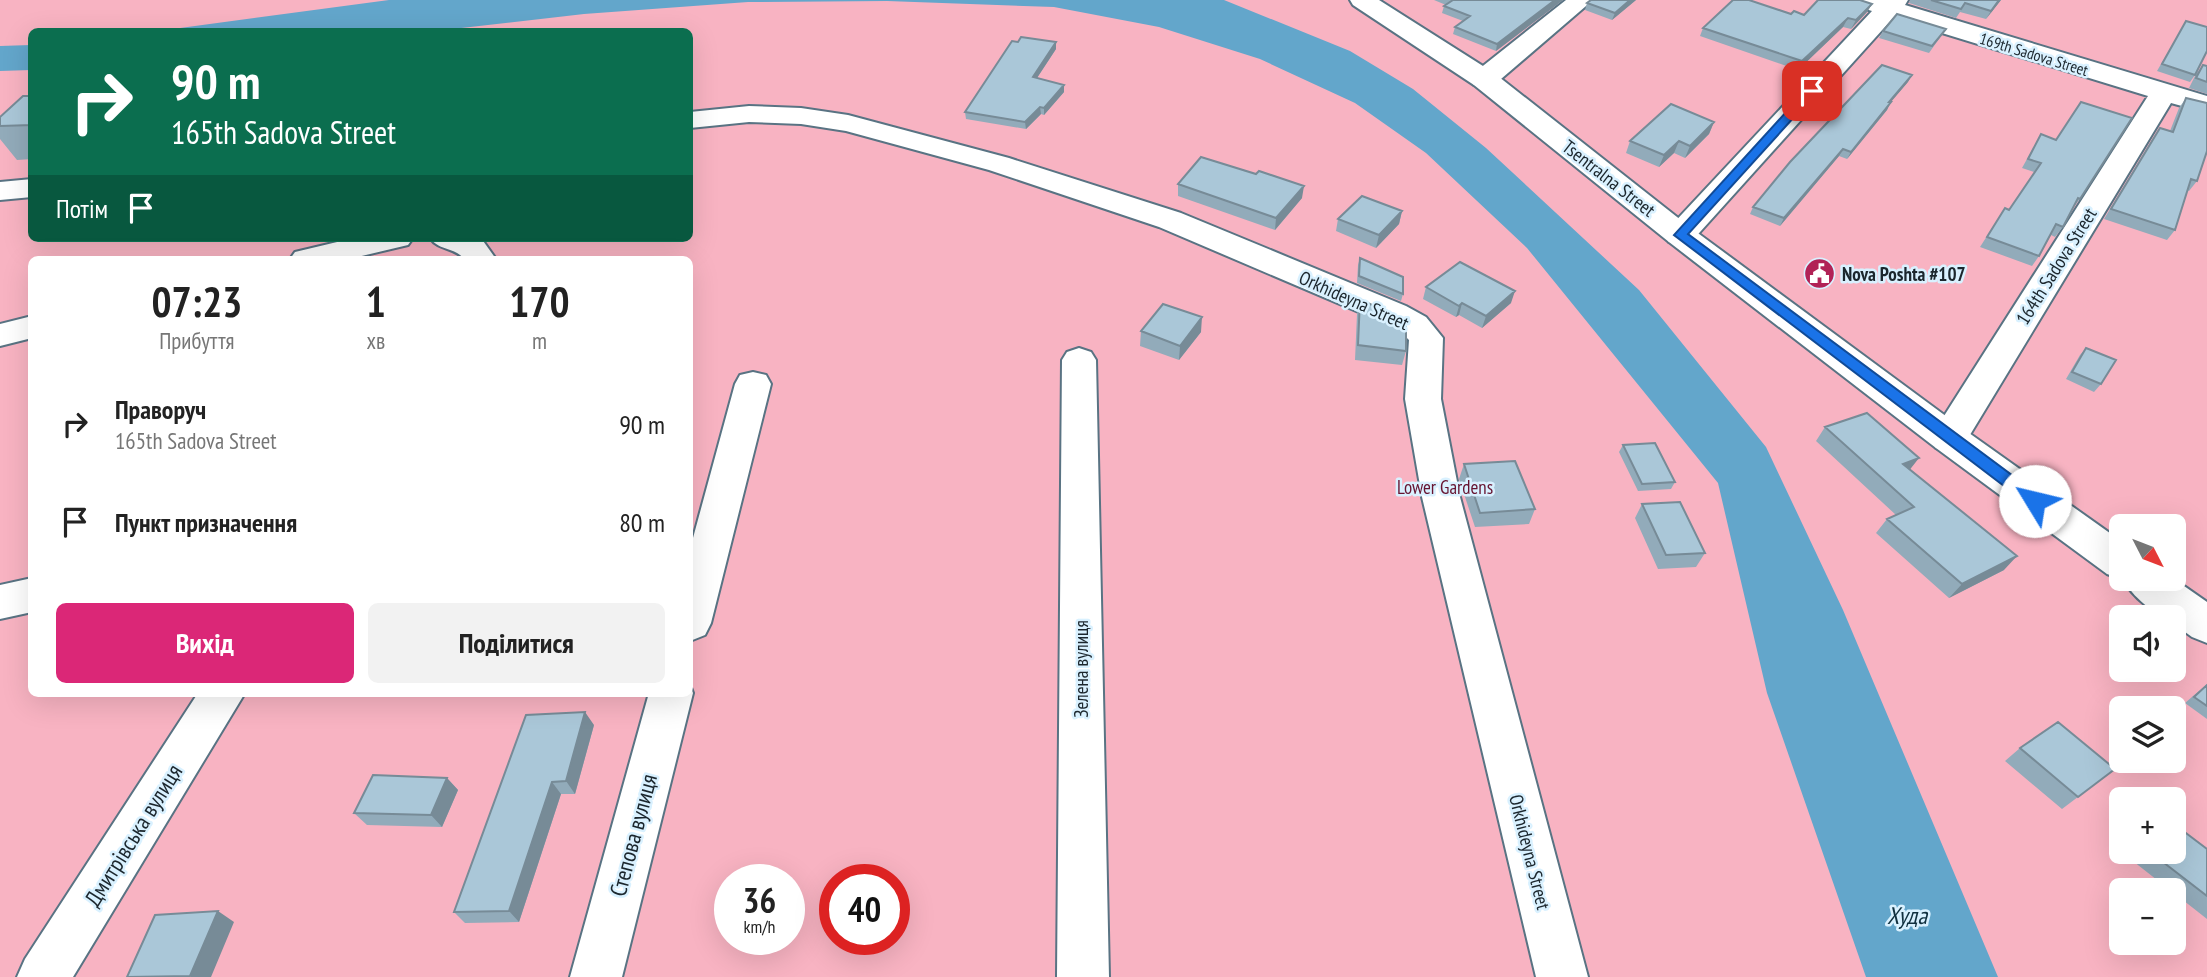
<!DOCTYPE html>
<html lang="uk">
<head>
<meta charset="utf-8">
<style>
  :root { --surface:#fff; --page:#f2f2f2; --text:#222; --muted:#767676; --accent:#db2777 }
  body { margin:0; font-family:"PT Sans Narrow",sans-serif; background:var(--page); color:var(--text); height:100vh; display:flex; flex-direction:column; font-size:26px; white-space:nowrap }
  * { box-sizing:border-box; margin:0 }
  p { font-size:23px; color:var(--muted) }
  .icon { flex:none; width:38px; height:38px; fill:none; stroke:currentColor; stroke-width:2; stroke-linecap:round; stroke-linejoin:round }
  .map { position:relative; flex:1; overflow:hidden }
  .details { position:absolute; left:28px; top:256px; width:665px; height:441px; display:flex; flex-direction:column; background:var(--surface); border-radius:10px; box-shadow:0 7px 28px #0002 }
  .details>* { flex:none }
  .top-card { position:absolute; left:28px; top:28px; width:665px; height:214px; border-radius:10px; box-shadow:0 7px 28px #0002; background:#0b6e4f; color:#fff; overflow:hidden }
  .needle { width:46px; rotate:132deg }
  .tools { position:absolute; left:2109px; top:514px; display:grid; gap:14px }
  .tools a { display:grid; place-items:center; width:77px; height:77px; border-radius:10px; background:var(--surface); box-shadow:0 7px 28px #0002; font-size:35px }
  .speed { position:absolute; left:714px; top:864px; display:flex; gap:14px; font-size:35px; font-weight:700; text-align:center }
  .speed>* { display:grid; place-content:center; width:91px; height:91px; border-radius:50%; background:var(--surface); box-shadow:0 7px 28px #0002; line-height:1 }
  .speed small { font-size:18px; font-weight:400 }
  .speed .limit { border:10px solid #d22; background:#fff; color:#111 }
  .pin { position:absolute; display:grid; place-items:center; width:60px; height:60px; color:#fff; margin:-30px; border-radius:14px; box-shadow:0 4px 10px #0006 }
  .me { position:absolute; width:77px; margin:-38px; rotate:306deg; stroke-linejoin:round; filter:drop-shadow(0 0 5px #0008) }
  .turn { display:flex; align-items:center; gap:24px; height:147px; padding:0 28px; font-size:32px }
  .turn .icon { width:91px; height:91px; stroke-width:2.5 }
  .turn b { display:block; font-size:49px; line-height:60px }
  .then { display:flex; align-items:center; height:66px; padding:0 28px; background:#0003; gap:14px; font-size:26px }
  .eta { display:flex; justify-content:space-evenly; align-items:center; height:119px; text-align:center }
  .eta b { font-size:42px; font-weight:700; line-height:49px }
  .action { display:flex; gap:14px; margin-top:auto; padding:14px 28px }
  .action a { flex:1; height:80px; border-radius:10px; background:var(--accent); color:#fff; font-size:28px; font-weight:700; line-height:80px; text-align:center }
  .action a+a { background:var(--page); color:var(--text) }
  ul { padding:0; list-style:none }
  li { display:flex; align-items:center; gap:21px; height:98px; padding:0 28px }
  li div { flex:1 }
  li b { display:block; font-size:26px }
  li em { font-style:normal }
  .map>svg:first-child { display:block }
  .green { fill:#f8b3c2; fill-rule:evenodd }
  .water { fill:#63a6cb }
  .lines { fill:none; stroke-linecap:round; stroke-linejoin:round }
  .street-casing { stroke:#597383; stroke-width:4 }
  .secondary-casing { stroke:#597383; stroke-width:4 }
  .street { fill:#fff; fill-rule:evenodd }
  .secondary { fill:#fff; fill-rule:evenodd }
  .wall { fill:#92abba }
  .shaded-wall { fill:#778b97 }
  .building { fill:#aac7d8; stroke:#778b97; stroke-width:2 }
  .route { fill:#1a73e8; stroke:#114b97; stroke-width:2 }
  .labels { text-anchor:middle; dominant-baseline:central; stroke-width:5; stroke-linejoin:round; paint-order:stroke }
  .far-street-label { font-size:16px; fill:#1b262d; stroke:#d9f1ff }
  .street-label { font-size:19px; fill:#1b262d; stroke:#d9f1ff }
  .poi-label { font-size:19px; font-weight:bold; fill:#1b262d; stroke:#d9f1ff; text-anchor:start }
  .park-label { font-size:19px; fill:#661330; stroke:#d9f1ff }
  .near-street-label { font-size:23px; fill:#1b262d; stroke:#d9f1ff }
  .near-water-label { font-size:24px; font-style:italic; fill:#10303f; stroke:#d9f1ff }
</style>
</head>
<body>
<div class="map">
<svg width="2207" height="977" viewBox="0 0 2207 977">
  <rect width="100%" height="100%" fill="#c7e4f6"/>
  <path class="green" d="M0,0h2207v977h-2207zM32,32h658v206h-658zM32,259h658v434h-658zM2121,527h53v52h-53zM2121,618h53v52h-53zM2121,709h53v52h-53zM2121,800h53v52h-53zM730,880h59v60h-59zM835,880h59v60h-59zM2121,891h53v52h-53z"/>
  <path class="water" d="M389,0h835l126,51 63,38 73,59 153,142 127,157 77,163 155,367h-132l-99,-284 -49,-210 -191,-235 -101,-95 -71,-50 -95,-44 -101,-32 -105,-20 -167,-6 -139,1 -164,12 -158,18 -268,-1z
    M31,45v25l-31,1v-25z"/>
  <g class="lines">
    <defs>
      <path id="street" d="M1566,0h27l-99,85 -10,2 -10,-2 -4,-6 4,-6z
        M1849,0h59l-3,5 302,91v17l-36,-10 -209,345 -13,3 -13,-3 -6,-10 218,-342 -255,-78 -202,224 -11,3 -11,-3 -5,-7 5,-7 203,-217 -20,-6z
        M749,106l52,2 47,7 161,43 172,55 225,93 20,11 17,21 -2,61 19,98 128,480h-52l-114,-480 -17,-98 4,-59 -7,-7 -20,-11 -223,-95 -170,-57 -143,-39 -45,-7 -52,-2 -59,6v-16z
        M32,179v18l-32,3v-18z
        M354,238h59l-5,7 -59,14h-59l5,-7z
        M430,238h51l15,21h-32c-9,-12 -25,-8 -34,-21z
        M32,316v22l-32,8v-22z
        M1079,348l12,4 5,8 13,617h-52l5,-617 5,-8z
        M753,372l13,3 5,9 -60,239 -6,12 -15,6v-92l45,-165 5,-9z
        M32,578v34l-32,7v-34z
        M690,685l3,8 -71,284h-52l79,-284h41z
        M198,693h47l-172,284h-56l8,-18z"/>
      <path id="secondary" d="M1350,0h29l115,73 197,155 271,200 159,113v38l-14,-5 -171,-126 -267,-206 -195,-157 -121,-80z
        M2123,579h51l33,23v41l-15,-6 -18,-13v-6c-18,0 -43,-23 -51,-39z"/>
    </defs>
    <use href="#street" class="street-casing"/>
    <use href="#secondary" class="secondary-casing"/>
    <use href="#street" class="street"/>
    <use href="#secondary" class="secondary"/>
  </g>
  <path class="wall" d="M1434,0h129l-67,51 -43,-17 2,-7 8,-6 -21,-8 2,-7 2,-1z
    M1591,0h45l-24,20 -27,-10 2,-7z
    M1910,0h91l-15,19 -26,-7 -4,6 -47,-15z
    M1872,4l-5,8 -16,17 -8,-2 -45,43 -98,-34 3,-8 88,-14 13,1z
    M2186,21l9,54 -5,7 -33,-11z
    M1946,29l-17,24 -50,-15 4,-7z
    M1018,42h38v7l-19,29 27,7v7l-20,23 -3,-1 -15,15 -60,-10 -1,-7z
    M2203,65l4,1v28l-18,-6 7,-14z
    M1908,82l-18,20 -3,8 -40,49 -8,-3 -59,70 -30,-12 3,-7z
    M32,96v63l-15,1 -17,-21v-22z
    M2186,98l11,83 -8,10 -2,-1 -12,40 -8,10 -63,-21 49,-81 7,-10 10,3 9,-23z
    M1714,122l-5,12 -24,24 -11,-5 -15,14 -33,-14 4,-12z
    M2041,134l39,65 -8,10 -9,18 -8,10 -4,-2 -12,21 -7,10 -52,-19 25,-39 4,2 25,-38 -12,-4z
    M1178,184l124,14 -27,32 -97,-34z
    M1402,211l-3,13 -23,24 -40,-17 2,-12z
    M1360,258l43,36 -2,7 -44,-18 1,-18z
    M1426,287l85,16 -29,25 -23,-13 -3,2 -33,-18z
    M1360,299l46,52 -4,14 -47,-5 2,-46z
    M1141,331l60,1 -22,28 -39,-14z
    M2086,348l15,36 -7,8 -28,-13 14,-24z
    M1825,427l85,42 94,101 -55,28 -73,-65 11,-14 9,-4 -80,-74z
    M1623,445l52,37 -4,7 -33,2 -19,-39z
    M1464,464l71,45 -6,15 -54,3 -16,-48z
    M1642,504l63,49 -9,14 -38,2 -23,-51z
    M2207,684v35l-22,-16z
    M594,725l-19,69h-14l-42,128 -54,1 -11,-11z
    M2020,748l95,21 -53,40 -57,-48z
    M447,778l11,12 -16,37 -75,-2 -13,-12z
    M2207,849v70l-33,-26v-2h-3l-47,-37 2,-2h48z"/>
  <path class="shaded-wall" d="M1555,0h8l-67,51 1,-7z
    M1630,0h6l-24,20 3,-7z
    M1999,0h2l-15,19 5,-8z
    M1872,4l-5,8 -16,17 5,-9z
    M1848,18l-5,9 -45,43 4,-9z
    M1056,42v7l-23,35v-7z
    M1912,75l-4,7 -23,27 4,-7z
    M1064,85v7l-20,23v-7z
    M1891,102l-4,8 -40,49 4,-7z
    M1040,107l1,7 -15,15 -1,-7z
    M1714,122l-5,12 -24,24 5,-12z
    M1679,141l-5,12 -15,14 5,-12z
    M1843,149l-4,7 -59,70 4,-8z
    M1304,186l-2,12 -27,32 1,-12z
    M1402,211l-3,13 -23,24 3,-13z
    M1515,291l-4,12 -29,25 4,-12z
    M1462,303l-3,12 -3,2 3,-11z
    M1202,317l-1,15 -22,28 1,-14z
    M1919,458l-11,14 -5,-8z
    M2017,556l-13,14 -55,28 13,-14z
    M585,712l9,13 -19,69 -9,-13z
    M447,778l11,12 -16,37 -11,-12z
    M552,782l9,12 -42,128 -10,-11z
    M218,911l16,11 -23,55h-20l-1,-1z"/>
  <path class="building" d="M1453,0h102l-58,44 -42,-17 15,-11 -26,-10z
    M1591,0h39l-15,13 -28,-10z
    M1733,0h16l42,14 3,-3 10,4 14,-15h42l12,4 -16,16 -8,-2 -46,43 -99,-33z
    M1931,0h68l-8,11 -26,-8 -4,6z
    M1897,14l49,15 -14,17 -49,-15z
    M2186,21l21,6v24l-12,24 -33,-11z
    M1021,37l35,5 -23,35 31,8 -20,23 -4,-1 -15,15 -60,-10 47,-71 6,1z
    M1882,65l30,10 -23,27h2l-40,50 -8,-3 -59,69 -31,-11 37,-45z
    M2203,65l4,1v16l-11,-4z
    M23,96h9v29l-32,1v-9z
    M2186,98l21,5v48l-10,30 -6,-2 -16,51 -64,-21 49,-81 13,4z
    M2081,102l51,16 -52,81 -2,-1 -15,29 -7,-3 -17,32 -52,-19 18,-29 4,2 32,-47 -13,-4 13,-25 15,6z
    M1671,104l43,18 -24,24 -11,-5 -15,14 -34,-14z
    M1201,157l55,17 3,-3 45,15 -28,32 -98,-34z
    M1362,196l40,15 -23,24 -41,-16z
    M1360,258l43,19v17l-44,-18z
    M1460,262l55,29 -29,25 -24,-13 -3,3 -33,-19z
    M1360,299l46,23v29l-48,-6z
    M1163,304l39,13 -22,29 -39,-15z
    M2086,348l30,12 -15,24 -29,-12z
    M1867,413l52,45 -16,6 114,92 -55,28 -75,-65 27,-12 -89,-80z
    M1655,443l20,39 -33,2 -19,-39z
    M1515,461l20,48 -55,4 -16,-49z
    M1680,502l25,51 -39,2 -24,-51z
    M2207,685v21l-13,-9z
    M585,712l-19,69 -14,1 -43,129 -55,1 72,-197z
    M2058,722l57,47 -37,28 -58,-49z
    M373,775l74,3 -16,37 -77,-2z
    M2174,824l33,25v47l-57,-44h24z
    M218,911l-28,65 -63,1 28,-62z"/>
  <path class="route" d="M1812,87l6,4 -2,2 -128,141 352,262 3,5 -3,4h-11l-355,-270 134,-147z"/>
  <defs>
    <symbol id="civic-disc" viewBox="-11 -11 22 22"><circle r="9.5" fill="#b12256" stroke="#d9f1ff"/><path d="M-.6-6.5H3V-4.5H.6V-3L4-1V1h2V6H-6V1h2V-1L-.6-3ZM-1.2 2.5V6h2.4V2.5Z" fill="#fff"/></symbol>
  </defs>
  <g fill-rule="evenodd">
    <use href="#civic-disc" x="1802" y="256" width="35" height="35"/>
  </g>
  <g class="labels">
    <g class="far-street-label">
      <text transform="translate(2034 54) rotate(17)">169th Sadova Street</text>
    </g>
    <g class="street-label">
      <text transform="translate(1609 178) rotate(38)">Tsentralna Street</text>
      <text transform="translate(2056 266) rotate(-58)">164th Sadova Street</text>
      <text transform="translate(1354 300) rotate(24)">Orkhideyna Street</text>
      <text transform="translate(1081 669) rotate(-90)">Зелена вулиця</text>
      <text transform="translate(1530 852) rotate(76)">Orkhideyna Street</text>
    </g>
    <g class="poi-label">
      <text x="1842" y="274">Nova Poshta #107</text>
    </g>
    <g class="park-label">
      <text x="1445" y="487">Lower Gardens</text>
    </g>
    <g class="near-street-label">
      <text transform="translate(133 835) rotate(-58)">Дмитрівська вулиця</text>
      <text transform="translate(633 835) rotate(-75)">Степова вулиця</text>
    </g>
    <g class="near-water-label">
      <text x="1907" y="915">Худа</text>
    </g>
  </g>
</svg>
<div class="tools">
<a><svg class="needle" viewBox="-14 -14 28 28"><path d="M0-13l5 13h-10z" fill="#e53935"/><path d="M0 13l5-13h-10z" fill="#767676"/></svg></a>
<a><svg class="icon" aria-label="sound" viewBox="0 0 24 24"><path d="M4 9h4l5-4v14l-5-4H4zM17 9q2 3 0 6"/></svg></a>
<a><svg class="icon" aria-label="layers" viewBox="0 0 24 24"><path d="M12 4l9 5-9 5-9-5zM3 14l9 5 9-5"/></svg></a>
<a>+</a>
<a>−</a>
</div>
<div class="speed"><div>36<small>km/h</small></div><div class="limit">40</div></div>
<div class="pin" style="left:1812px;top:91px;background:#d93025"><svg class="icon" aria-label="arrive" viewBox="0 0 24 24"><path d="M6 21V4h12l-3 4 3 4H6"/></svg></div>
<svg class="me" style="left:2035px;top:501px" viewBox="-20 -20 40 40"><circle r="19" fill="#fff"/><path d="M0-13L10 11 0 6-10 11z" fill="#1a73e8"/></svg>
<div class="top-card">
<div class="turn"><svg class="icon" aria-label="right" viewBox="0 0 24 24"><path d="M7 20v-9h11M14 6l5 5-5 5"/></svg><div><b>90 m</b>165th Sadova Street</div></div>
<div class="then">Потім<svg class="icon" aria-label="arrive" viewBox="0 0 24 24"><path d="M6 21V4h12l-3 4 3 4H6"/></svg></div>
</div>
<section class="details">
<div class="eta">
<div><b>07:23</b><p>Прибуття</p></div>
<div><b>1</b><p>хв</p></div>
<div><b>170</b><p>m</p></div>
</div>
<ul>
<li><svg class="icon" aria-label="right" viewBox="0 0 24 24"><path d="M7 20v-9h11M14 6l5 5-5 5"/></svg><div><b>Праворуч</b><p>165th Sadova Street</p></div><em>90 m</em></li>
<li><svg class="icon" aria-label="arrive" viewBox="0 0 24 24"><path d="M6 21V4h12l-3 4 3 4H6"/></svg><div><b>Пункт призначення</b></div><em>80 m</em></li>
</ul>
<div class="action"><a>Вихід</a><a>Поділитися</a></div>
</section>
</div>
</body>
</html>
